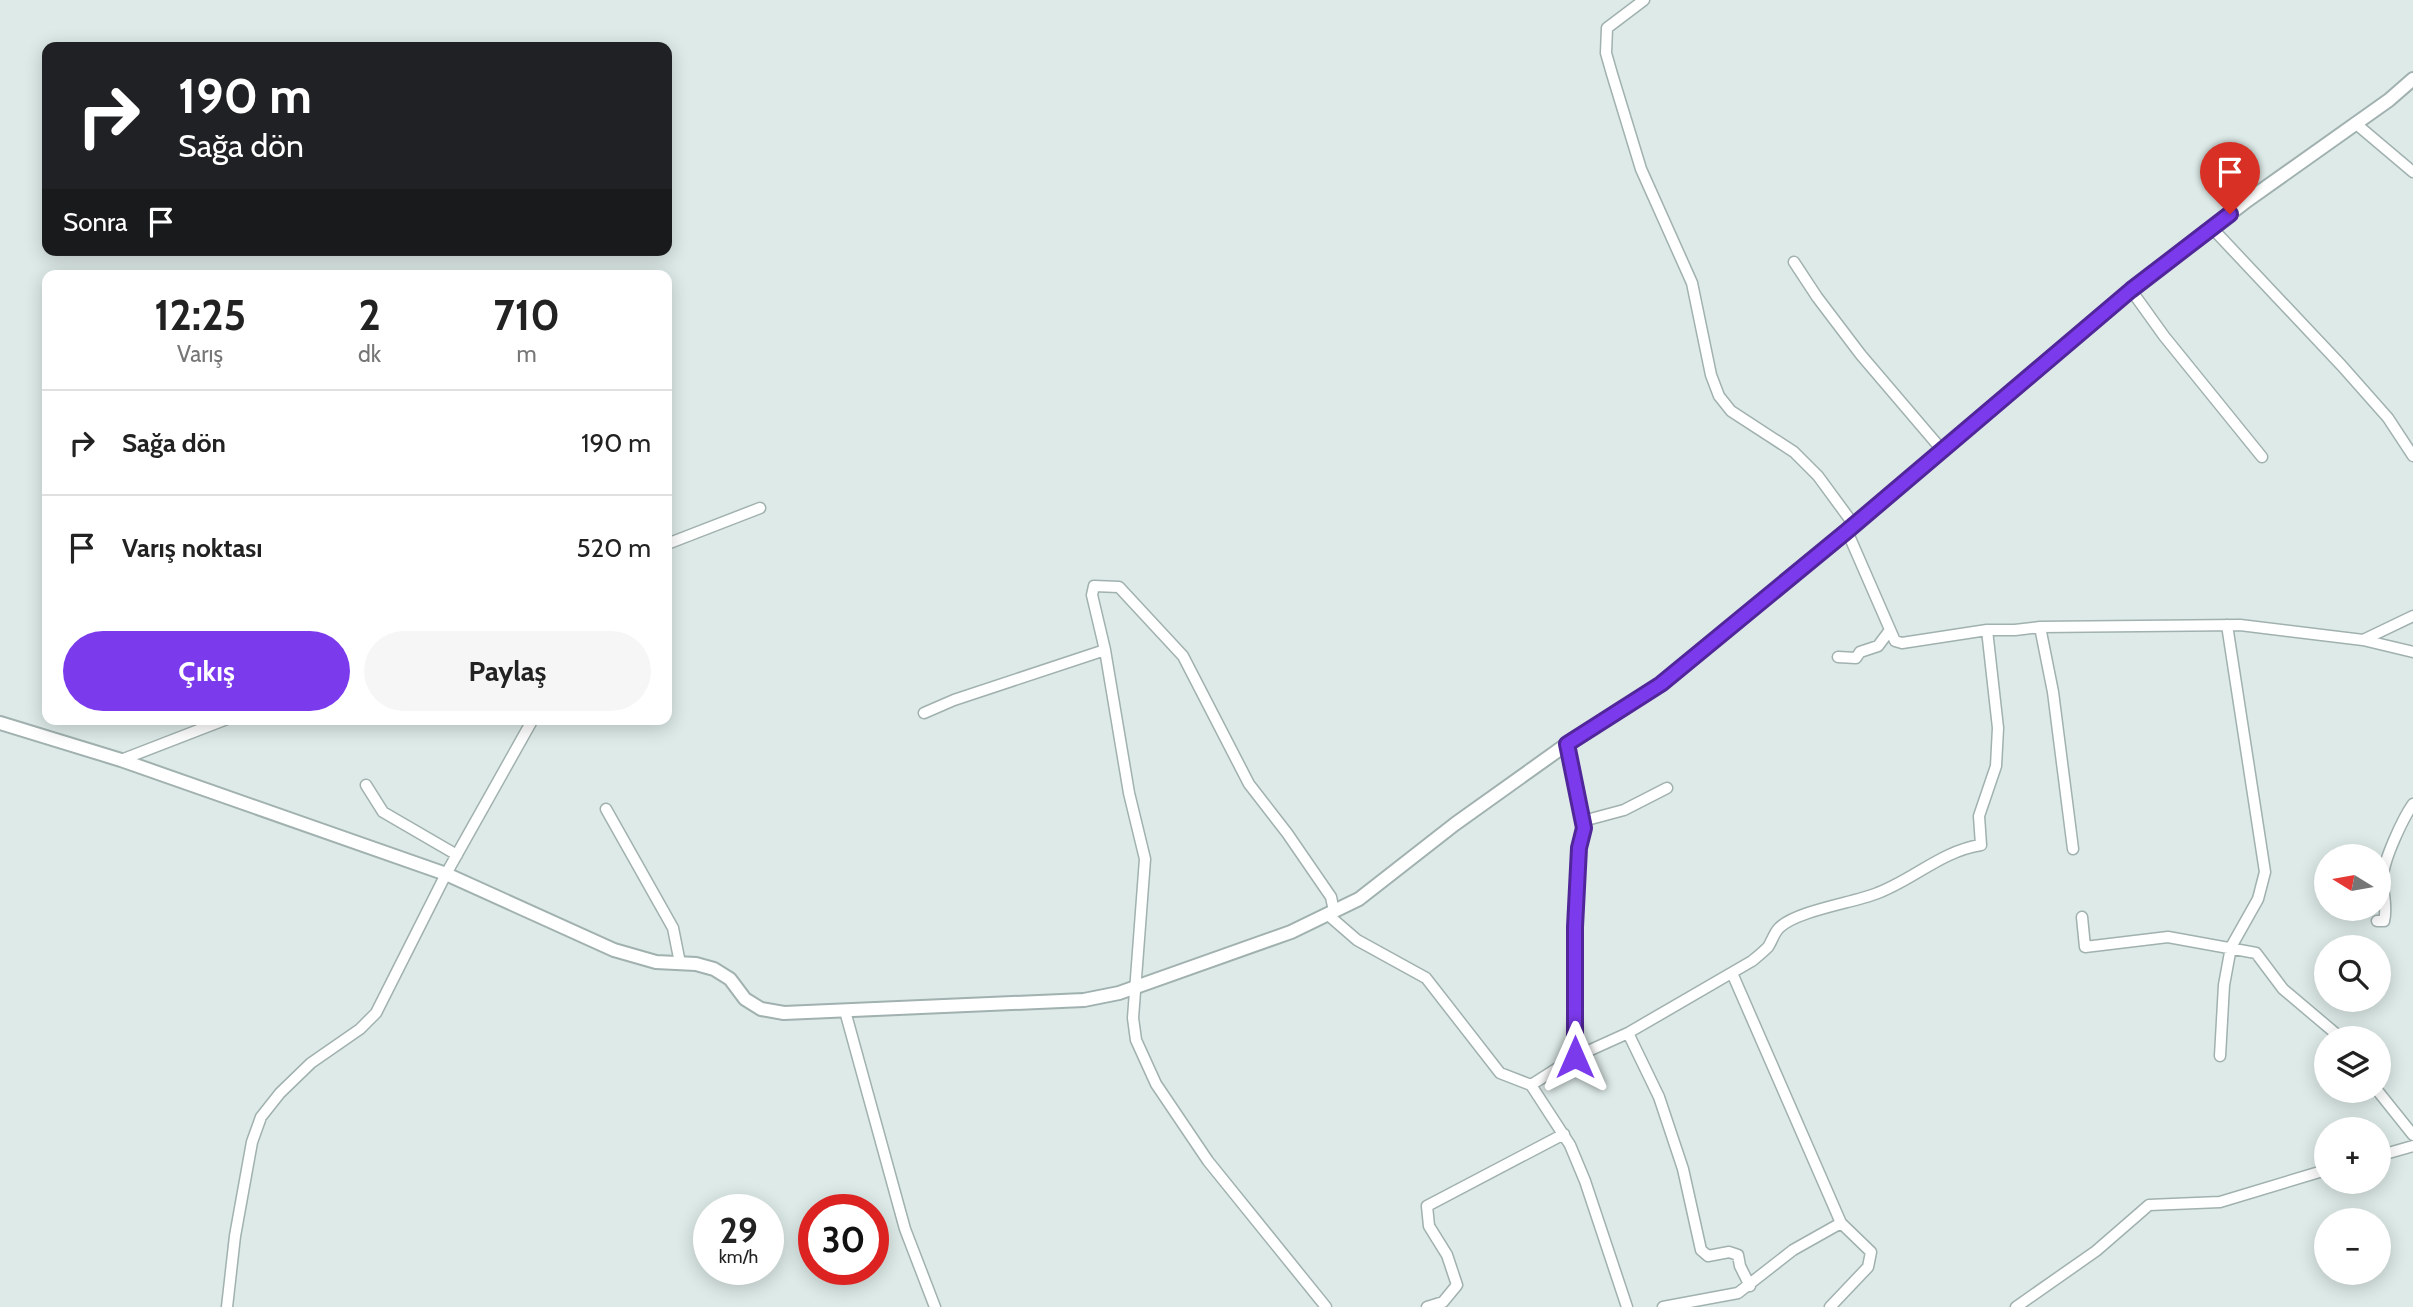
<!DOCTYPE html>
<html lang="tr">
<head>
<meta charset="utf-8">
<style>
  :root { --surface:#fff; --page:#f6f6f6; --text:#222; --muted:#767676; --line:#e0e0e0; --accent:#7c3aed }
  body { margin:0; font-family:Cabin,sans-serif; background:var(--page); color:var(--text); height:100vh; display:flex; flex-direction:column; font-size:26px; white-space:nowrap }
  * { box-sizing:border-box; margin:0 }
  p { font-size:23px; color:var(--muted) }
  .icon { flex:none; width:38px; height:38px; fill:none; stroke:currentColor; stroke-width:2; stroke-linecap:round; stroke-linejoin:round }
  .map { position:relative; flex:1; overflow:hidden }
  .sheet { position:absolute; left:42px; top:270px; width:630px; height:455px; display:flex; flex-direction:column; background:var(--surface); border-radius:14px; box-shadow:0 4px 18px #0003 }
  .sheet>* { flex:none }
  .top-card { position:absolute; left:42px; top:42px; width:630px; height:214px; border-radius:14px; box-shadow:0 4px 18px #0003; background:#202124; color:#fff; overflow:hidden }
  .needle { width:46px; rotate:281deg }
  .controls { position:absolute; left:2314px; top:844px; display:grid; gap:14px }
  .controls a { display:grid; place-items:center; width:77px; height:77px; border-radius:50%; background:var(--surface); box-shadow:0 4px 18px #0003; font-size:35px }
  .speed { position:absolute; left:693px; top:1194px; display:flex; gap:14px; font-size:35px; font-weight:700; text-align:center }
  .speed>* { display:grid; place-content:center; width:91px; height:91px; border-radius:50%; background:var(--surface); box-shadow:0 4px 18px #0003; line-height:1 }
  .speed small { font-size:18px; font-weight:400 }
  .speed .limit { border:10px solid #d22; background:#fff; color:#111 }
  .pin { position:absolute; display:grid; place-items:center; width:60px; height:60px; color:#fff; margin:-72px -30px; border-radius:50% 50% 50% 0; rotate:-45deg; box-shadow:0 0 7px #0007 }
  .pin .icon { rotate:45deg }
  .me { position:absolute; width:77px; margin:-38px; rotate:0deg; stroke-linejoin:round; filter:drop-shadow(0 0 5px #0008) }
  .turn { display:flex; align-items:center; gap:24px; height:147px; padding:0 21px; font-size:32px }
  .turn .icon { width:91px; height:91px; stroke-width:2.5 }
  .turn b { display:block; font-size:49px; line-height:60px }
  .then { display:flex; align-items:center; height:66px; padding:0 21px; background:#0003; gap:14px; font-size:26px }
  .eta { display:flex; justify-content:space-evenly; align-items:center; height:119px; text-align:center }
  .eta b { font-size:42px; font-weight:700; line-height:49px }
  .action { display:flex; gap:14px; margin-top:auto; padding:14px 21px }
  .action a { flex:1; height:80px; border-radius:42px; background:var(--accent); color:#fff; font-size:28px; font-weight:700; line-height:80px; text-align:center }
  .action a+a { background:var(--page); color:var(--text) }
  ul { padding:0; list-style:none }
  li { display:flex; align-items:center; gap:21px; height:105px; padding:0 21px; border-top:2px solid var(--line) }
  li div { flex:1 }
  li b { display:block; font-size:26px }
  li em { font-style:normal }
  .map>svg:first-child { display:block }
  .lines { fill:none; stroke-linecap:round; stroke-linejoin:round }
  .minor-casing { stroke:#a0b1af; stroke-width:13 }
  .tertiary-casing { stroke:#a0b1af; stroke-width:16 }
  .minor { stroke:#fff; stroke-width:10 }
  .tertiary { stroke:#fff; stroke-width:12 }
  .route-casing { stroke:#51269a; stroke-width:18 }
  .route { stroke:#7c3aed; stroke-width:12 }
</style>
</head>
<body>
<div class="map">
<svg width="2413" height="1307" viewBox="0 0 2413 1307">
  <rect width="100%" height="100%" fill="#ddeae7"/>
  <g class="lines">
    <defs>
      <path id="minor" d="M1644,0l-37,28 -1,25 6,21 29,95 51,114 19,92 8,21 12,15 63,41 24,24 36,49
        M2355,123l58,49
        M2212,228l130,138 46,52 25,38
        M1794,262l23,35 44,58 81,95
        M2131,290l33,46 98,121
        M1847,531l48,110 7,2 85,-13h28l25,-3 200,-2 123,15 50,-24
        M667,544l93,-36
        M2040,627l13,65 20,157
        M2363,640l50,12
        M1105,650l-13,-55 2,-9 25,1 64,69 66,128 38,49 44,64 3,14
        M1838,657l18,1 4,-6 18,-6 12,-16
        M924,713l30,-13 151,-50 24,143 16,66 -12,159 3,22 20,44 52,77 118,146
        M1567,744l17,84 -5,20 -4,79v130
        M121,760l106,-41
        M366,785l17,27 74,43
        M606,809l67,119 7,35
        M1583,821l41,-11 43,-22
        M1327,914l30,26 69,38 74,95 31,12 39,60 15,36 42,126
        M2082,917l3,30 83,-10 88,16 27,36 58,49
        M2377,921h7c4,-15 -2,-29 -1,-45 1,-17 20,-58 30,-72
        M1732,973l109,250 30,29 -3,15 -38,40
        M845,1011l60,218 30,78
        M1628,1033l31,64 24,72 18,81 7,6 21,-4 9,3 2,11 10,20
        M2220,1056l4,-71 7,-38 27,-48 7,-27 -38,-247
        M1531,1085l44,-28 53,-24 124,-72c5,-4 11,-9 16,-14 4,-6 6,-14 11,-19 17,-17 72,-25 96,-34 37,-13 66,-43 106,-49l-2,-29 17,-50 2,-38 -11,-98
        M2377,1090l36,45
        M2378,1156l35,-10
        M227,1307l8,-71 17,-94 9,-25 19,-24 31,-30 49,-34 16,-16 70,-139 87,-155
        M1427,1307l16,-5 14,-17 -10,-30 -18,-29 -2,-20 137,-72
        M1663,1307l75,-14 55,-43 48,-27
        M2016,1307l80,-56 53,-46 71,-3 106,-32"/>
      <path id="tertiary" d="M0,723l121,37 325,114 168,76 42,12 40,2 18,5 16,10 15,20 16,10 23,4 300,-13 35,-7 172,-61 68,-33 96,-75 112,-80 94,-60 186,-153 284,-241 117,-90 141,-100 24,-21"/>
    </defs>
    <use href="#minor" class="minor-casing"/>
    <use href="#tertiary" class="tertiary-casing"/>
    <use href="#minor" class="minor"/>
    <use href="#tertiary" class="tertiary"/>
  </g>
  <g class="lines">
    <defs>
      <path id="route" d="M1575,1057v-130l4,-79 5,-20 -17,-84 94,-60 186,-153 284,-241 99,-76"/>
    </defs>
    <use href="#route" class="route-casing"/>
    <use href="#route" class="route"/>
  </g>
</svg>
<div class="controls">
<a><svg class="needle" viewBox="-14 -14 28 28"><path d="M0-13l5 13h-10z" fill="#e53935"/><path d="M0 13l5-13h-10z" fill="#767676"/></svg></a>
<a><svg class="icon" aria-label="search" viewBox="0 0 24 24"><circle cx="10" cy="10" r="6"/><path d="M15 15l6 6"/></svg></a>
<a><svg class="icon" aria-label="layers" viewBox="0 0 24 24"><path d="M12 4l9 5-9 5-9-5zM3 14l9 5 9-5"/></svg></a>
<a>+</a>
<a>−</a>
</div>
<div class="speed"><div>29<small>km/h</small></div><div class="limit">30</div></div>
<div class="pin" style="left:2230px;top:214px;background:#d93025"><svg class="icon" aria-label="arrive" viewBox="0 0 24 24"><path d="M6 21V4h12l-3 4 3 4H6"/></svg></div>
<svg class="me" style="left:1575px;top:1057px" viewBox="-20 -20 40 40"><path d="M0-17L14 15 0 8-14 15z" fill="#7c3aed" stroke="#fff" stroke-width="4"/></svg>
<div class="top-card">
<div class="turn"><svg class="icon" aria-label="right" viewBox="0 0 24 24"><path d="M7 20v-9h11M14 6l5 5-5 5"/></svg><div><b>190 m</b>Sağa dön</div></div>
<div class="then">Sonra<svg class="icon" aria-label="arrive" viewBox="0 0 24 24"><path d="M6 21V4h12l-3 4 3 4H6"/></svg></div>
</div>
<section class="sheet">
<div class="eta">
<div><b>12:25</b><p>Varış</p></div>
<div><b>2</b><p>dk</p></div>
<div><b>710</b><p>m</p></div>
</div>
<ul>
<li><svg class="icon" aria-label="right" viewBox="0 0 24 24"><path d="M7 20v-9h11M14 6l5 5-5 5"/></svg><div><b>Sağa dön</b></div><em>190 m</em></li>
<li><svg class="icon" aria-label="arrive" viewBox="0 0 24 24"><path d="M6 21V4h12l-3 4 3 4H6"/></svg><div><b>Varış noktası</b></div><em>520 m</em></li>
</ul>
<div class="action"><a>Çıkış</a><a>Paylaş</a></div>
</section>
</div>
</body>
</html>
